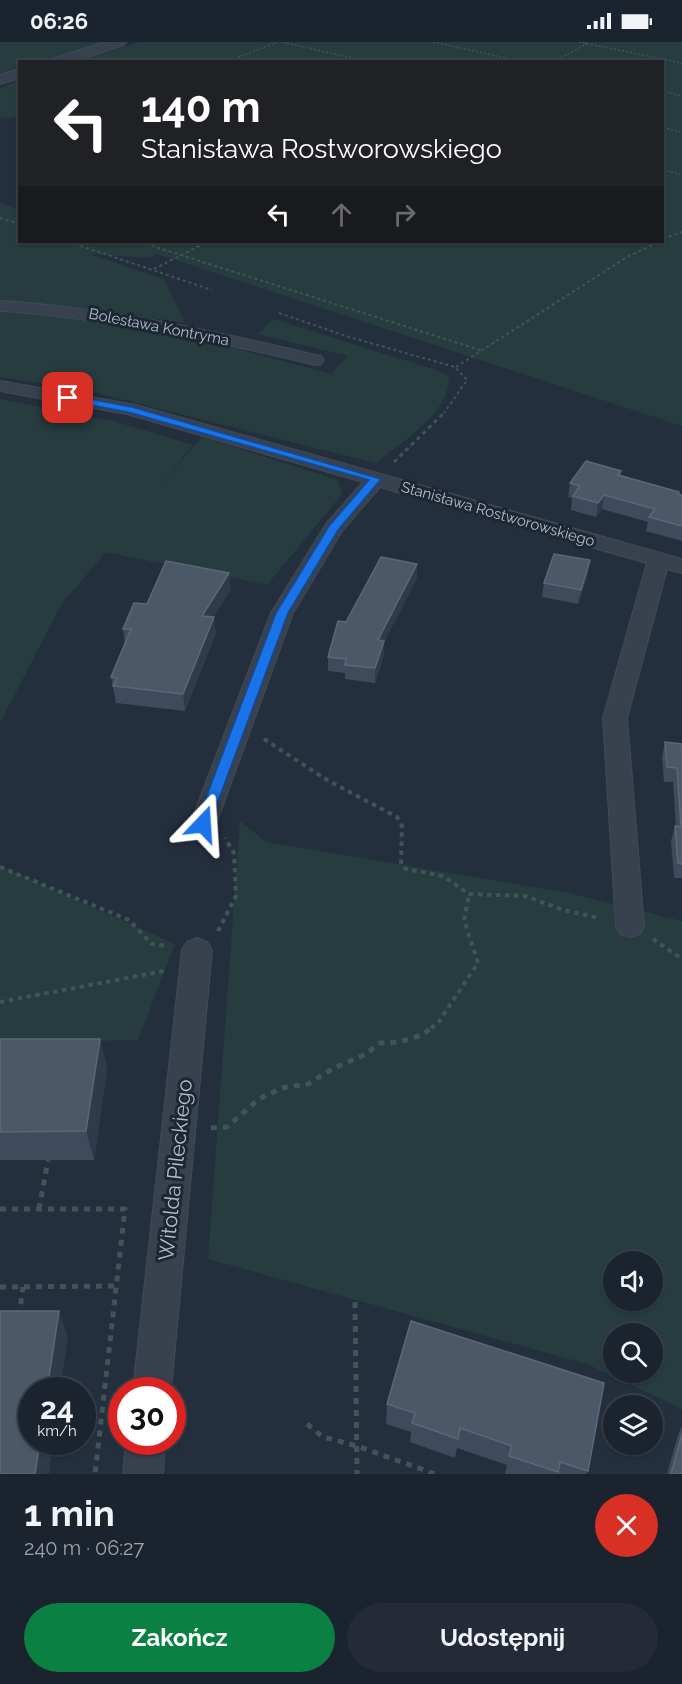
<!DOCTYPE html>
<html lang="pl">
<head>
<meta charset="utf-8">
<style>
  :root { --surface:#1b232e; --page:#242b36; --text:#f1f3f6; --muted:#a0a4aa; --line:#39404a; --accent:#0b8043 }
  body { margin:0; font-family:Raleway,sans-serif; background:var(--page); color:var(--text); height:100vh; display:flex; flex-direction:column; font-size:22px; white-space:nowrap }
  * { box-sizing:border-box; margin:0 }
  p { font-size:20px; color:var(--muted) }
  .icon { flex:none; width:33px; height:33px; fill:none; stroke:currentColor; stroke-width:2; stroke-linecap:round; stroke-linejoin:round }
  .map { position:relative; height:1432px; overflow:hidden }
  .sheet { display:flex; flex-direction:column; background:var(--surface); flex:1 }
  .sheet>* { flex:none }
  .banner { position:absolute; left:18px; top:18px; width:646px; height:183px; border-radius:0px; box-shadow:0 2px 4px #0004,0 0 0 2px var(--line); background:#202124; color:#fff; overflow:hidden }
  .controls { position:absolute; left:603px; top:1209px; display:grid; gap:12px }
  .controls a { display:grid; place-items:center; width:60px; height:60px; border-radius:50%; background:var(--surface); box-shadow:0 2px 4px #0004,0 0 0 2px var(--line); font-size:30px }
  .speed { position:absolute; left:18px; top:1335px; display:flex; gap:12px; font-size:30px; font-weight:700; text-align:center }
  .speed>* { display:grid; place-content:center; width:78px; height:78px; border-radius:50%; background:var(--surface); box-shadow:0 2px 4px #0004,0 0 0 2px var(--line); line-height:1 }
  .speed small { font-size:15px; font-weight:400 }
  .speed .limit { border:9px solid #d22; background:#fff; color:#111 }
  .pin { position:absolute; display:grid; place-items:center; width:51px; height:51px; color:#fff; margin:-26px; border-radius:12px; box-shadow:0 3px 9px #0006 }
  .me { position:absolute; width:66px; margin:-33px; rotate:20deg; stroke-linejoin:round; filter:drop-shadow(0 0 4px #0008) }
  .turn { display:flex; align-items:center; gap:21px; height:126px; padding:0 24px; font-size:27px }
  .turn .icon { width:78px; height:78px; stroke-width:2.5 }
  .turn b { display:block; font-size:42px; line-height:51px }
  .lanes { display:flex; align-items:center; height:57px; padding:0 24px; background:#0003; justify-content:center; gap:30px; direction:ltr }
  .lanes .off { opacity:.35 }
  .round { display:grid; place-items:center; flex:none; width:63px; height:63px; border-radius:32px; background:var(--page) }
  .summary { display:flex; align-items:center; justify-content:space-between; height:102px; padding:0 24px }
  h1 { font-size:36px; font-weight:700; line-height:45px }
  .cta { display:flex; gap:12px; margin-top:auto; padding:12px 24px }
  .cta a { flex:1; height:69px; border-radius:36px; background:var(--accent); color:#fff; font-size:24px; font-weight:700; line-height:69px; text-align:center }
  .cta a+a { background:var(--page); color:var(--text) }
  .status { display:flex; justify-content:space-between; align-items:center; height:42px; padding:0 30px; background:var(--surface); direction:ltr }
  .status svg { height:16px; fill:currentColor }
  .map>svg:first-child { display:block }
  .green { fill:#263c3f; fill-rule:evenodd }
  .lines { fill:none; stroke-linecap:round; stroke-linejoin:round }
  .minor-casing { stroke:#414a57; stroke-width:2 }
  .tertiary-casing { stroke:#414a57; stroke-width:2 }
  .path-far4 { stroke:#3f5557; stroke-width:1.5; stroke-dasharray:2 2; stroke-linecap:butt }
  .path-far3 { stroke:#3f5557; stroke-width:2; stroke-dasharray:3 3; stroke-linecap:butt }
  .path-far2 { stroke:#3f5557; stroke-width:3; stroke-dasharray:4 4; stroke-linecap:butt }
  .path-far1 { stroke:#3f5557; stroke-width:4; stroke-dasharray:4.5 4.5; stroke-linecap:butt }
  .path { stroke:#3f5557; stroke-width:5; stroke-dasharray:6 6; stroke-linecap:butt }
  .minor { fill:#38414e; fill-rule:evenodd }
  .tertiary { fill:#38414e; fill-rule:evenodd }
  .wall { fill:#3f4b5c }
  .shaded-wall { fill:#2f3b4b }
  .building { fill:#4b5868; stroke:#5c6777; stroke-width:1.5 }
  .route { fill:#1a73e8; stroke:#114b97; stroke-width:1.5 }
  .labels { text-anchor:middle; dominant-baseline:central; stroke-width:6; stroke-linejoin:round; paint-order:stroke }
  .far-street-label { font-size:15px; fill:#b4bcc9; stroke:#1d2633 }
  .near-street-label { font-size:21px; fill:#b4bcc9; stroke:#1d2633 }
</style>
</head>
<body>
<div class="status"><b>06:26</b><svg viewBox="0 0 49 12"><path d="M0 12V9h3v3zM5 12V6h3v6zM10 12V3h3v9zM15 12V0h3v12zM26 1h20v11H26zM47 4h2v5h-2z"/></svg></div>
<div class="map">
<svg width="682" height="1432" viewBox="0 0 682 1432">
  <rect width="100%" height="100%" fill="#242f3e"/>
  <path class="green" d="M0,0h109l-62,19 -27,1 -1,8 -19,6z
    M140,0h542v384l-525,-172 -9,4 -59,-4 75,25 21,44 -114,-16 -71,-6v-98l19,7 1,32h98l12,3 -9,-3h542v-180l-584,-1z
    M19,39v36l-19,1v-30z
    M0,270l79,6 97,14 155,42 17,-18 -90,-22 15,-15 163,51 13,7c0,38 -47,64 -73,86l-287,-72 -89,-14z
    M0,357l113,22 80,24 -37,45 46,-53 136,43 4,14 -75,91 -161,-33 -45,53 -61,118z
    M240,779l26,21 303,51 113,28v488l-95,-45 -379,-105zM614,1220h38v38h-38zM614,1292h38v38h-38z
    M0,824l175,78 -37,96 -138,3z"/>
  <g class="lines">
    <defs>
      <path id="minor" d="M0,259c107,7 211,29 315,54l6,1 3,4 -3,4 -6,1c-104,-25 -208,-47 -315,-54z
        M0,339l136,24 546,154v14l-15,-4 -40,149 17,208 -4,8 -10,3 -10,-3 -4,-8 -13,-208 44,-155 -267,-76 -38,44 -49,82 -77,211 -4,7 -9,3 -9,-3 -4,-7 81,-211 55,-89 37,-42 -236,-68 -127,-23z
        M197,896l10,4 5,8 -41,440h-38l49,-440 5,-8z
        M126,1400h39l-2,32h-40z"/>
      <path id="tertiary" d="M105,0h21l-2,3 -51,17h-23l2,-3z
        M20,27v9l-20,6v-9z"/>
    </defs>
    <use href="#minor" class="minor-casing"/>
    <use href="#tertiary" class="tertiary-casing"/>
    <path class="path-far4" d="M283,0l86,20
      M433,0l91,20
      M579,0l103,21
      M227,20l50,-20
      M554,20l34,-19
      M663,49l19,5
      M663,86l19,4
      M663,128l19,5"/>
    <path class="path-far3" d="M0,176l20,6
      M663,197l19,-7
      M69,200l143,48
      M140,200l343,109
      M154,227l53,-27
      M279,271l70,24 106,30 12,13 -23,33
      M456,325l171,-110 32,-15"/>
    <path class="path-far2" d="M394,420l51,-50"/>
    <path class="path-far1" d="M264,697l63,41 70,37 5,9 -1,38 5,5 37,7 26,18 56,2 38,14 36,8
      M0,825l129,53 23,24 15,2
      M218,889l18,-35 -2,-43 -9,-15
      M653,897l29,20
      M0,960l164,-31
      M431,986l7,-5 40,-60 -14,-43 5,-26"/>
    <path class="path" d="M211,1086l16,-1 32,-28 23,-11 26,-4 24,-15 34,-15 14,-11 19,-1 23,-7 11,-8
      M0,1167h125l-30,265
      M39,1167l9,-49
      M0,1245l116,-1
      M355,1260l2,172
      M19,1274l4,-29
      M307,1382l16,13 34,9 78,28"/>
    <use href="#minor" class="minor"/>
    <use href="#tertiary" class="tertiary"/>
  </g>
  <path class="wall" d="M621,429v4l61,20v46l-36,-10 2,-9 -46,-13 -6,8 -25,-7 1,-12 -4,-1 2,-14z
    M417,522v14l-33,64v13l-9,28 -30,-4v-6l-17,-2v-14l18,-35z
    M588,532l-10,30 -36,-7 2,-14z
    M231,548l-18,27 3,16 -31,78 -69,-8 -5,-26 14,-32 -2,-16 24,-25z
    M665,700l17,2v134h-8l-3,-37 4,-15h1l-3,-44h-9l-2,-25z
    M0,997h100l7,30 -13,91h-94z
    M387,1362l201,67 -1,3h-82l2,-9 -50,-17 -2,10 -45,-16 1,-10 -25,-8z
    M682,1384v48h-15l11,-39z"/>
  <path class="shaded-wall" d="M604,453l-2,14 -6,8 2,-14z
    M590,518l-2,14 -10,30 3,-14z
    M417,522v14l-33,64v13l-9,28v-15l3,-28z
    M229,531l2,17 -27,42 -2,-16z
    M214,575l2,16 -31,78 -2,-17z
    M100,997l7,30 -13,91 -8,-29z
    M59,1269l9,26 -8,53h-13z
    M40,1400h13l-4,32h-14z"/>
  <path class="building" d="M586,419l35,10 -3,4 61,17 -1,2 4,1v31l-33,-9 6,-8 -51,-14 -6,8 -25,-7 7,-10 -10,-3z
    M554,512l36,6 -9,30 -37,-7z
    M381,515l36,7 -39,76 6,1 -9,27 -30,-3 1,-6 -18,-2 10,-36 8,1z
    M166,519l63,12 -27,43 12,1 -31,77 -70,-8 4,-8 -6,-1 20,-48h-8l11,-26 13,1z
    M665,700l17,2v120l-4,-1 -3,-37 6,1 -4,-59 -10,-1z
    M0,997h100l-14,92 -86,1z
    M0,1269h59l-12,79h-15v52h8l-5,32h-35z
    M411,1279l193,62 -16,88 -28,-9 -2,10 -49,-16 3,-10 -52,-18 -2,11 -46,-16 3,-10 -28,-9z
    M682,1392v40h-11z"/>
  <path class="route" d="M68,353l64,12 249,72 -43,51 -50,83 -80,215 -5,1 -7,-5 80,-211 53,-87 40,-46 -241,-68 -64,-12v-4z"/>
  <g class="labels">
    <g class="far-street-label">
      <text transform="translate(159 285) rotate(11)">Bolesława Kontryma</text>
      <text transform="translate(498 472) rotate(16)">Stanisława Rostworowskiego</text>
    </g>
    <g class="near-street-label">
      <text transform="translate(175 1128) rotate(-84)">Witolda Pileckiego</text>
    </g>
  </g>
</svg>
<div class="controls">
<a><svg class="icon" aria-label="sound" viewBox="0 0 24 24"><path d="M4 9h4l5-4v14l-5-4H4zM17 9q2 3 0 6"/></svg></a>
<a><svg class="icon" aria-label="search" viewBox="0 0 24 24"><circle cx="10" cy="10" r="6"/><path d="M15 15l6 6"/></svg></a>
<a><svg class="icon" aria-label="layers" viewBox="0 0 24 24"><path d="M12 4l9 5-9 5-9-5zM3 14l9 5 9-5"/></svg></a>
</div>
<div class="speed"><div>24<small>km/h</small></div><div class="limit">30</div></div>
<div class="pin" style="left:68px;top:356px;background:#d93025"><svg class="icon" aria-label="arrive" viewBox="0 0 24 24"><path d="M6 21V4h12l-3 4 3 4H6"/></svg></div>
<svg class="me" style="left:203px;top:782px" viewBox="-20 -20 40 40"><path d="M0-17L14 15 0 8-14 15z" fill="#1a73e8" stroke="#fff" stroke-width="4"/></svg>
<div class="banner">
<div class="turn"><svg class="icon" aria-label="left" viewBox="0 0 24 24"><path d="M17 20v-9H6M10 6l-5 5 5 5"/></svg><div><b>140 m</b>Stanisława Rostworowskiego</div></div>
<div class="lanes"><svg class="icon" aria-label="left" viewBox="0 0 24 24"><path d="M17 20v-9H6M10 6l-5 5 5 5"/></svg><svg class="icon off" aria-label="ahead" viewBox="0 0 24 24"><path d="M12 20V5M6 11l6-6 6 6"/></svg><svg class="icon off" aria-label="right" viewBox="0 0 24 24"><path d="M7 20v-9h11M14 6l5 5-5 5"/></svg></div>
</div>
</div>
<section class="sheet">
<div class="summary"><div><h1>1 min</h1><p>240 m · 06:27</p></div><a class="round" style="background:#d93025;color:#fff"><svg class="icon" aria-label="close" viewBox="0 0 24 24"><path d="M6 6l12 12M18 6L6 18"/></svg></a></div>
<div class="cta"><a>Zakończ</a><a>Udostępnij</a></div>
</section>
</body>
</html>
